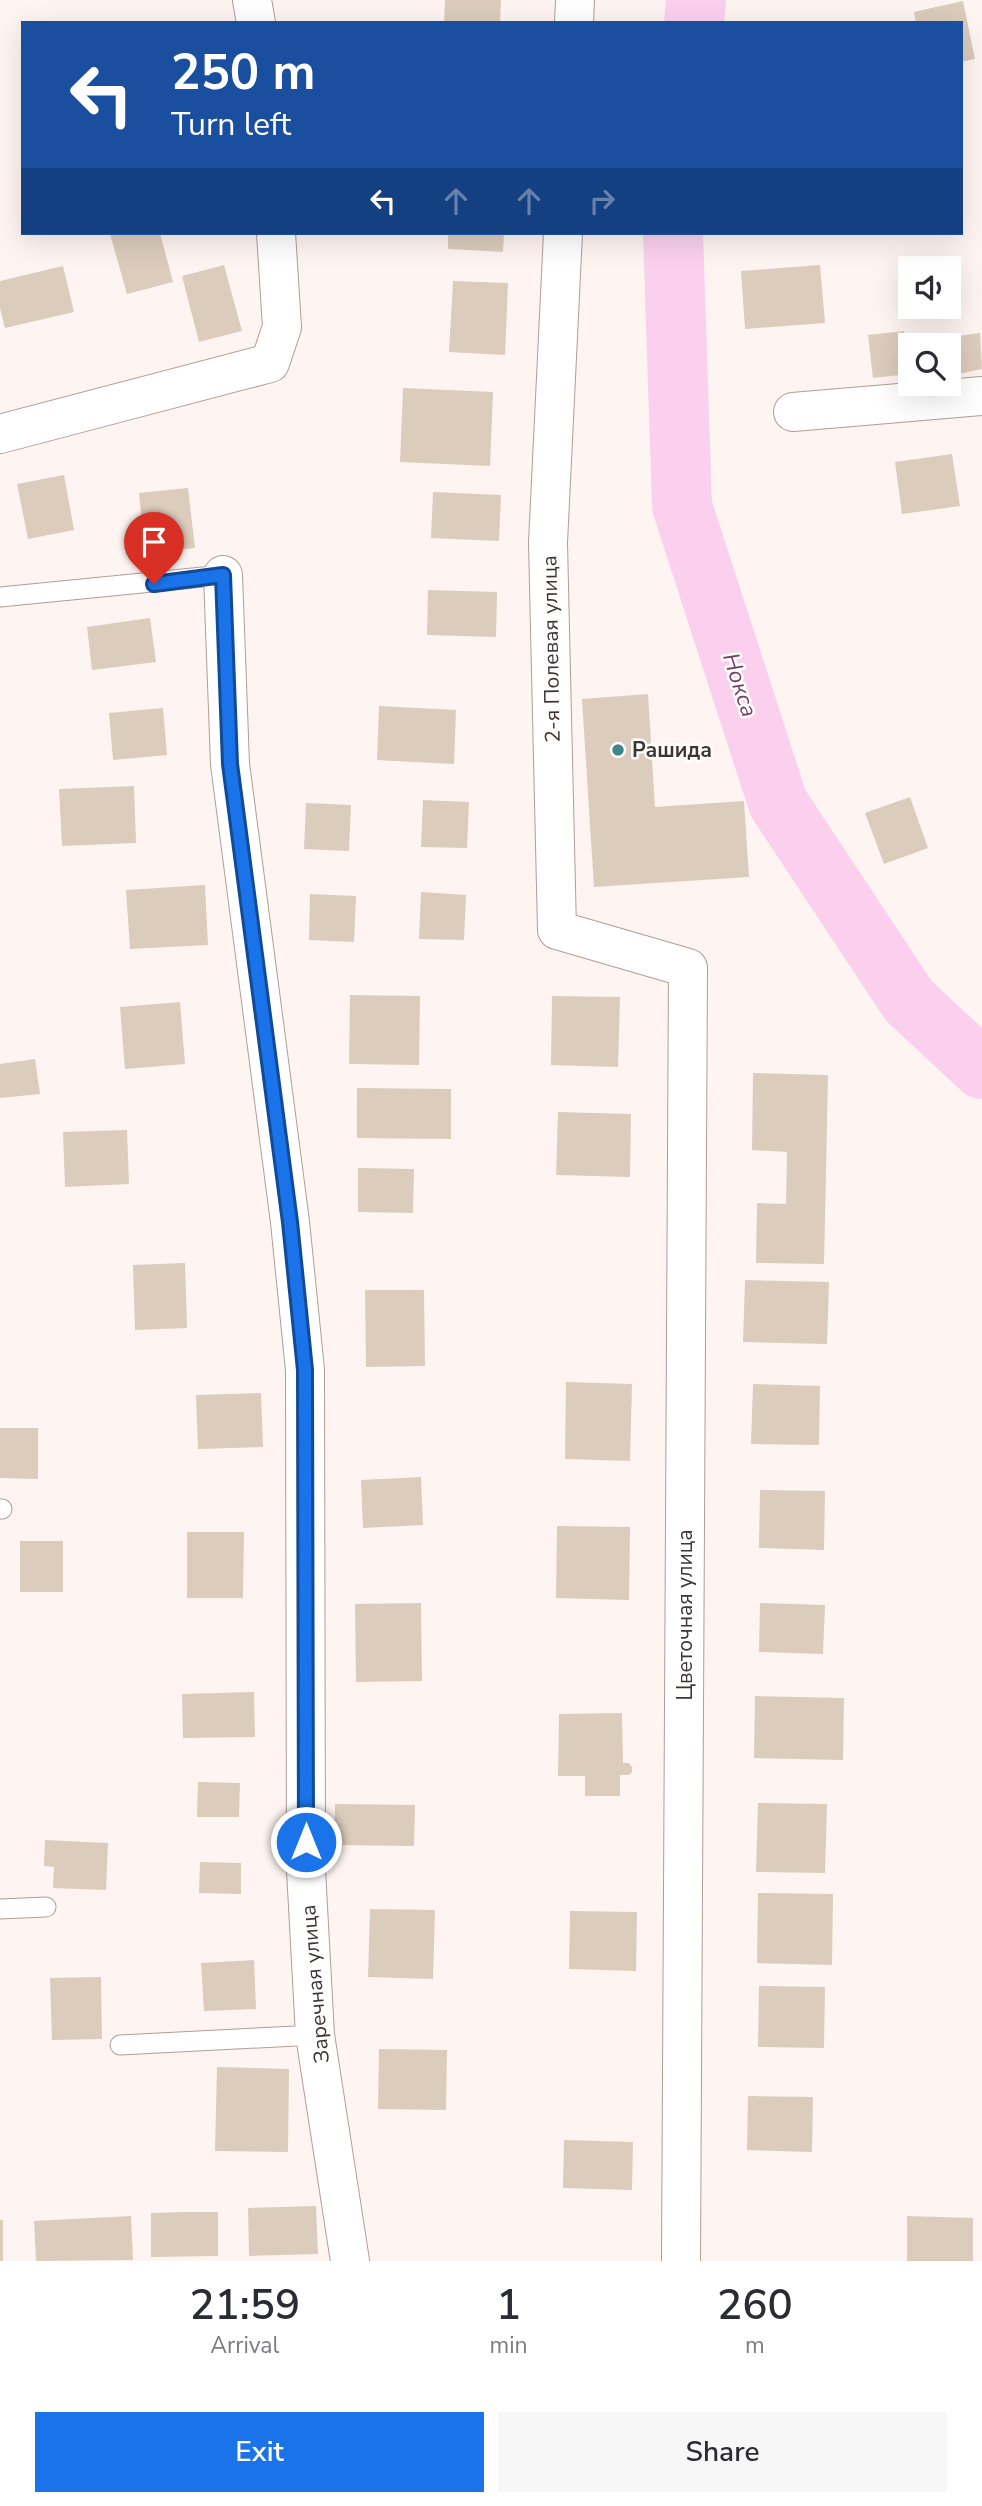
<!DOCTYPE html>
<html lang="en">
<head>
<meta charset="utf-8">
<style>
  :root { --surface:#fff; --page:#f7f7f7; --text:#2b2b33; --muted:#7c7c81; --accent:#1a73e8 }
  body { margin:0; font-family:"Nunito Sans",sans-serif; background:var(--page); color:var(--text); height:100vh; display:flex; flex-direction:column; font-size:26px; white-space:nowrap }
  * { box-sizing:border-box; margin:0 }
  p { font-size:23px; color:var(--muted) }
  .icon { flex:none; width:38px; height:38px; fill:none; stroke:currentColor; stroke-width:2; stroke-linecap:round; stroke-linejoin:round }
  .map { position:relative; height:2261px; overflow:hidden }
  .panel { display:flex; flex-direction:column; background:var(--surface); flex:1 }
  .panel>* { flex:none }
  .hud { position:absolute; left:21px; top:21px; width:942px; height:214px; border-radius:0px; box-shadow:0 7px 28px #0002; background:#1a4fa0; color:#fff; overflow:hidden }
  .tools { position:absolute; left:898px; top:256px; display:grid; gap:14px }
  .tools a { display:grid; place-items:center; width:63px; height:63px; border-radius:0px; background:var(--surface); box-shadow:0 7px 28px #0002; font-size:35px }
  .pin { position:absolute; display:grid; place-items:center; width:60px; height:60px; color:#fff; margin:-72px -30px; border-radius:50% 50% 50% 0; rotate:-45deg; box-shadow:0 0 7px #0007 }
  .pin .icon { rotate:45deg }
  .me { position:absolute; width:77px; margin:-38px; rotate:0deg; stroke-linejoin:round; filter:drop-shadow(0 0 5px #0008) }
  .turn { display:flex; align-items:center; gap:24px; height:147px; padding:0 35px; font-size:32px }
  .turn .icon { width:91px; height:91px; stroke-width:2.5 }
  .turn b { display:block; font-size:49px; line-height:60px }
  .lanes { display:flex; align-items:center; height:66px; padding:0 35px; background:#0003; justify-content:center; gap:35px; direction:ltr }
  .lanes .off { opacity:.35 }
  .eta { display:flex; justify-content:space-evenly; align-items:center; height:119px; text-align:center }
  .eta b { font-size:42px; font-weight:600; line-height:49px }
  .button { display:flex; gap:14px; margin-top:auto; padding:14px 35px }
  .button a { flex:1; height:80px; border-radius:0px; background:var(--accent); color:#fff; font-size:28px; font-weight:600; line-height:80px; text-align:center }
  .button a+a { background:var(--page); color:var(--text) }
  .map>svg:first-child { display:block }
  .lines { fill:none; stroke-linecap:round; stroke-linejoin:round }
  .river { stroke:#fad0ee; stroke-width:60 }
  .building { fill:#dbccbc }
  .lane-casing { stroke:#b29c95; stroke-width:21 }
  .street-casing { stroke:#b29c95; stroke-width:40 }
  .lane { stroke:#fff; stroke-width:19 }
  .street { stroke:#fff; stroke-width:38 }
  .route-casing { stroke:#114b97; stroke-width:18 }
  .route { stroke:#1a73e8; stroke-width:12 }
  .poi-dot { fill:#3e8688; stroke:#fff; stroke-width:2.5 }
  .labels { text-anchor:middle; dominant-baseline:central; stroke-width:5; stroke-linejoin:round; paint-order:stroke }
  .street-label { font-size:21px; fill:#3e3532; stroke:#fff }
  .poi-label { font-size:21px; font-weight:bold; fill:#3e3532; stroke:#fff; text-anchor:start }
  .water-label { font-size:23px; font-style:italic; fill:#76426a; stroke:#fff }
</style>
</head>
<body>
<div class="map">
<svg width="982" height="2261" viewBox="0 0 982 2261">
  <rect width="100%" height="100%" fill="#fef5f2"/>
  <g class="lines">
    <path class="river" d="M694,23l2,-23
      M673,233l9,273 96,297 131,198 73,68"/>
  </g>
  <path class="building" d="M445,0h56l-1,23h-56z
    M963,1l12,58 -14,3v-39h-45l-2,-11z
    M160,233l13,49 -46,12 -17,-60z
    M448,233h56l-1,19 -55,-3z
    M224,265l18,66 -43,11 -17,-66z
    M820,265l5,58 -80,6 -4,-58z
    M63,266l11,46 -69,16 -5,-20v-27z
    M453,281l55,2 -3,72 -56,-3z
    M904,331l5,43 -36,4 -5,-43z
    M980,333l2,36 -24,5 -6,-37z
    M403,388l90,4 -3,74 -90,-4z
    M952,454l8,52 -58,8 -7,-52z
    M64,475l10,55 -46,9 -11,-55z
    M188,488l7,60 -50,5 -6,-60z
    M433,492l68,3 -2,46 -68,-3z
    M428,590l69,2 -1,45 -69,-2z
    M150,618l6,44 -64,8 -5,-43z
    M648,694l7,113 89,-6 5,76 -155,10 -12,-188z
    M379,706l77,4 -2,54 -77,-4z
    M163,708l4,47 -54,5 -4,-47z
    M134,786l2,57 -74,3 -3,-57z
    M910,797l18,51 -44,16 -19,-51z
    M423,800l46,2 -2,46 -46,-1z
    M306,803l45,2 -2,46 -45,-2z
    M205,885l3,60 -78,4 -4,-59z
    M421,892l45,3 -2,45 -45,-1z
    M310,894l46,2 -2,46 -45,-2z
    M350,995l70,1 -1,69 -70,-1z
    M552,996l68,1 -2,70 -67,-2z
    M180,1002l5,62 -60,5 -5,-62z
    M35,1059l5,35 -40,4v-34z
    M753,1073l75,2 -4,189 -68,-1 1,-60 29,1 1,-52 -35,-2z
    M357,1088l94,1v50l-94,-1z
    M558,1112l73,2 -1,63 -74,-2z
    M127,1130l2,54 -64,3 -2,-55z
    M358,1168l56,1 -1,44 -55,-1z
    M185,1263l2,65 -52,2 -2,-65z
    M745,1280l84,2 -2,62 -84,-2z
    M365,1290h59l1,76 -59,1z
    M566,1382l66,2 -2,77 -65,-2z
    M753,1384l67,2 -1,59 -68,-1z
    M261,1393l2,54 -65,2 -2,-54z
    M0,1428h38v51l-38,-1z
    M421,1477l2,48 -60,3 -2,-48z
    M760,1490l65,1 -1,59 -65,-2z
    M557,1526l73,1 -1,73 -73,-2z
    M187,1532h57l-1,66h-56z
    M20,1541h43v51h-43z
    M421,1603l1,78 -66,1 -1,-78z
    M760,1603l65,2 -2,49 -64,-2z
    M254,1692l1,45 -72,1 -1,-44z
    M755,1696l89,2 -1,62 -89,-2z
    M622,1713l1,50h6l3,4v5l-3,3h-9v21h-35v-20h-27l1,-62z
    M198,1782l42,1 -1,34h-42z
    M758,1803l69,1 -2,69 -69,-1z
    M335,1804l80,1 -1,41 -80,-1z
    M45,1840l63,3 -2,47 -53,-2 1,-21 -10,-1z
    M200,1862l41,1v31l-42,-1z
    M758,1893l75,1 -1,71 -75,-2z
    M370,1909l65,1 -2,69 -65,-2z
    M570,1911l67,1 -1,59 -67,-2z
    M254,1960l2,49 -52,2 -3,-48z
    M101,1977l1,62 -50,1 -2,-62z
    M759,1986l66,1 -1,61 -66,-1z
    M379,2049l68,1 -1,60 -68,-1z
    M217,2067l72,2 -1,83 -73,-1z
    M748,2096l65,1 -1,55 -65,-2z
    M564,2140l69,2 -1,48 -69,-2z
    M316,2206l2,48 -69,2 -1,-48z
    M185,2212h33v44l-67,1v-44z
    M131,2216l2,44 -97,1 -2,-40z
    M907,2216l66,2v43h-66z
    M0,2220h3v41h-3z"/>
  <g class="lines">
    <defs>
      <path id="lane" d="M0,597l223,-22
        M0,1509h2
        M0,1909l46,-2
        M120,2045l195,-10"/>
      <path id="street" d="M252,0l4,23
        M574,23l1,-23
        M563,233l-15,310 9,387 131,38 -7,1293
        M793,412l189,-16
        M0,434l270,-71 12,-36 -6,-94
        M223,575l7,189 60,458 15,148 1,500 9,165 35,226"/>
    </defs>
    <use href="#lane" class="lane-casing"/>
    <use href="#street" class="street-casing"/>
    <use href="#lane" class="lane"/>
    <use href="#street" class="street"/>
  </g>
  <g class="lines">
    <defs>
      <path id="route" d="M154,584l69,-9 7,189 60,458 15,148 1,472"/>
    </defs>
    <use href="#route" class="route-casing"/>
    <use href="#route" class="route"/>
  </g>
  <circle class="poi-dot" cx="618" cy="750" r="7"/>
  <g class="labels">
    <g class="street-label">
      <text transform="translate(551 649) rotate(-91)">2-я Полевая улица</text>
      <text transform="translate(685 1615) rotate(-90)">Цветочная улица</text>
      <text transform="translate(315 1984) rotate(-95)">Заречная улица</text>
    </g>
    <g class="poi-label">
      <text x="632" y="750">Рашида</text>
    </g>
    <g class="water-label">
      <text transform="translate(740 685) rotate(72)">Нокса</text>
    </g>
  </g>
</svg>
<div class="tools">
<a><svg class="icon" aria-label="sound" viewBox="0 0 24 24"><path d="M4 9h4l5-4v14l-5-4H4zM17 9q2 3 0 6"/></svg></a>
<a><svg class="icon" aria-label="search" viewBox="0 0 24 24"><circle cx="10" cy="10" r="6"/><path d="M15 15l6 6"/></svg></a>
</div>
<div class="pin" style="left:154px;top:584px;background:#d93025"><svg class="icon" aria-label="arrive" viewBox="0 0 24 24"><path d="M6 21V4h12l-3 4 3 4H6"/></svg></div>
<svg class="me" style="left:306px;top:1842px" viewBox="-20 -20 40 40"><circle r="17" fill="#1a73e8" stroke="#fff" stroke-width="3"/><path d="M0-11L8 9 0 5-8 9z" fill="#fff"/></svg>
<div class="hud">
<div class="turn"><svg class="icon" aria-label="left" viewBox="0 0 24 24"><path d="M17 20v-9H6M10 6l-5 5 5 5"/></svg><div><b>250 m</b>Turn left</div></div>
<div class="lanes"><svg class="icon" aria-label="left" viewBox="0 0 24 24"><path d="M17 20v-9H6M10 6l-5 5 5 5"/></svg><svg class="icon off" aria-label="ahead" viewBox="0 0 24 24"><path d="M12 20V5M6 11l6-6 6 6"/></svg><svg class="icon off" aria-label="ahead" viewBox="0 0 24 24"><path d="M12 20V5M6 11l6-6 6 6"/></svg><svg class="icon off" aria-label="right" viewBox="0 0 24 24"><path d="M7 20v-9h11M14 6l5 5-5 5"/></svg></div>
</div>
</div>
<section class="panel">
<div class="eta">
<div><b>21:59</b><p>Arrival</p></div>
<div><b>1</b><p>min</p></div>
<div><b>260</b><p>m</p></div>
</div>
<div class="button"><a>Exit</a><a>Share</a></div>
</section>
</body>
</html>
